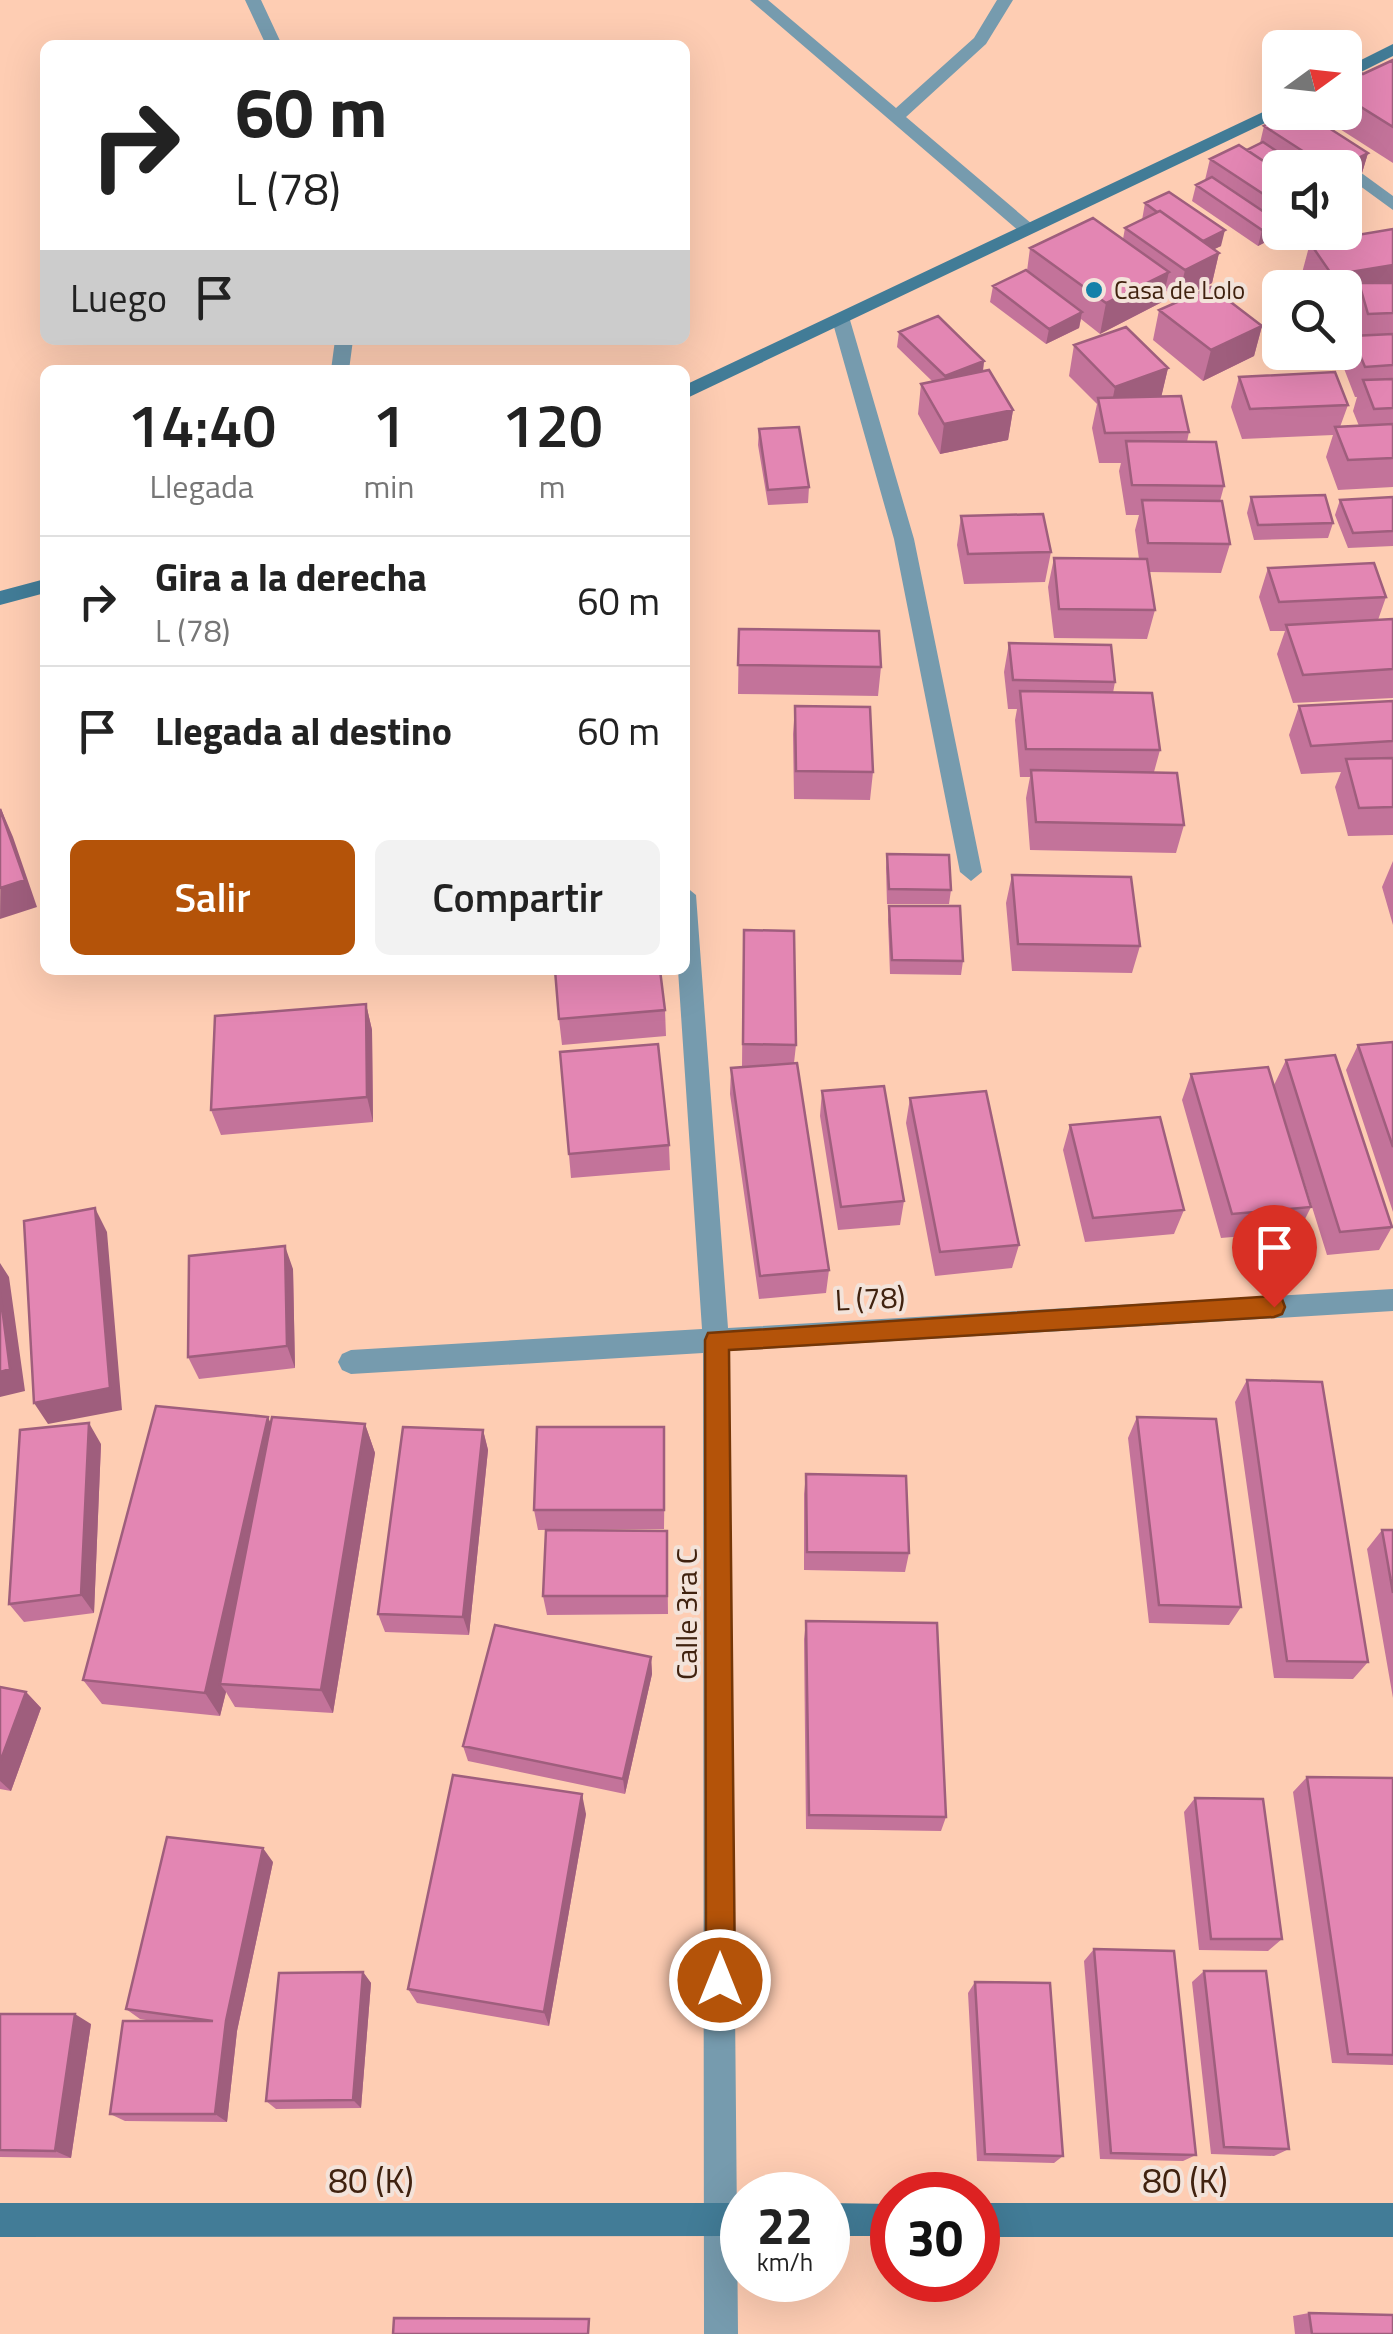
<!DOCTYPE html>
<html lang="es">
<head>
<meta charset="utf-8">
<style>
  :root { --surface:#fff; --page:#f2f2f2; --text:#222; --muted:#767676; --line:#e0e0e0; --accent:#b45309 }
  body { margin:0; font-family:"Titillium Web",sans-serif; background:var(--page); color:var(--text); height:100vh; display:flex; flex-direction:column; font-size:38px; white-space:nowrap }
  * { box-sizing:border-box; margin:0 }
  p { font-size:32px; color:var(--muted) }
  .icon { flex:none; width:55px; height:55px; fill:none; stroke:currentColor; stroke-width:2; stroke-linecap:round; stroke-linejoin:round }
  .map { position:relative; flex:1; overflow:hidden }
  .side { position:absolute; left:40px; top:365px; width:650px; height:610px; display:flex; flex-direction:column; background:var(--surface); border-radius:15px; box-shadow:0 10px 40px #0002 }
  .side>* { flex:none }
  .guide { position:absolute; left:40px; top:40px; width:650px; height:305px; border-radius:15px; box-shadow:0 10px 40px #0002; background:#fff; color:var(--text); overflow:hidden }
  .needle { width:65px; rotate:75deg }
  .buttons { position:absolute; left:1262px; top:30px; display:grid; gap:20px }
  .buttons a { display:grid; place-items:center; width:100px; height:100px; border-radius:15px; background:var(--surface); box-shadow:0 10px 40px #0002; font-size:50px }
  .speed { position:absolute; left:720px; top:2172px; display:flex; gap:20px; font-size:50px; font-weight:700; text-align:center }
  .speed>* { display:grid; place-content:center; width:130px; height:130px; border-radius:50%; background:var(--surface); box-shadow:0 10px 40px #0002; line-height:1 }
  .speed small { font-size:25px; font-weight:400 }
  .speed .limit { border:15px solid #d22; background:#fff; color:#111 }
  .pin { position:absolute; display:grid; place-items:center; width:85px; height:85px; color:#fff; margin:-102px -42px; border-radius:50% 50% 50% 0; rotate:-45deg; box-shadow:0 0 10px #0007 }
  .pin .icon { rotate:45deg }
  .me { position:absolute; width:110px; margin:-55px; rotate:0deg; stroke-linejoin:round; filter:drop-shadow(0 0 8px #0008) }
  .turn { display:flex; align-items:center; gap:35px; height:210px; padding:0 30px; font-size:45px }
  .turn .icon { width:130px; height:130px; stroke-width:2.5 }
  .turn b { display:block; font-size:70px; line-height:85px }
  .then { display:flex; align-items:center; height:95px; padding:0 30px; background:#0003; gap:20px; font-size:38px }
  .eta { display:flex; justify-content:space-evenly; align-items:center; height:170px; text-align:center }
  .eta b { font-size:60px; font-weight:600; line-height:70px }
  .action { display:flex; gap:20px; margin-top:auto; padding:20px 30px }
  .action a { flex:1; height:115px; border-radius:15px; background:var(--accent); color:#fff; font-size:40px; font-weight:600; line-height:115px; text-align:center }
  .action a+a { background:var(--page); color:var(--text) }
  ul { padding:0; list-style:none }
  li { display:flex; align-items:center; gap:30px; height:130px; padding:0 30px; border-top:2px solid var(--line) }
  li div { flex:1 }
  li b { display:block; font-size:38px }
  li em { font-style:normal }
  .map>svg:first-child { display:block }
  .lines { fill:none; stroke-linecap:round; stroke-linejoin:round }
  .lane { fill:#769bae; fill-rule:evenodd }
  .street { fill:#769bae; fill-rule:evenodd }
  .secondary { fill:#427c97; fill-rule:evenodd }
  .wall { fill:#c3739a }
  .shaded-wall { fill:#9f5e7d }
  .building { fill:#e386b3; stroke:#9f5e7d; stroke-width:2.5 }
  .route { fill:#b45309; stroke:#753606; stroke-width:2.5 }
  .poi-dot { fill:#1481a9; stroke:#f3e3da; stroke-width:4 }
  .labels { text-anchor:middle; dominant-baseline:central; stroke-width:8; stroke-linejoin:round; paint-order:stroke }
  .far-poi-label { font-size:25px; fill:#40220f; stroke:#f3e3da; text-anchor:start }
  .street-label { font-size:30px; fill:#40220f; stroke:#f3e3da }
  .near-street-label { font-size:35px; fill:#40220f; stroke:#f3e3da }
</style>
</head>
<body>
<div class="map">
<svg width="1393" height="2334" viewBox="0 0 1393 2334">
  <rect width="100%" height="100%" fill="#fecdb3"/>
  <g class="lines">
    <path class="lane" d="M245,0h16l21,45h-16z
      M750,0h18l128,108 78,-70 23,-38h16l-27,44 -80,73 126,107v8h-12z
      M335,340h18l-4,30h-18z"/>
    <path class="street" d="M1334,153l59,43v14l-48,-35v-7c-9,0 -14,-2 -20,-10z
      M841,314l9,6 64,219 68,333 -11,9 -11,-9 -66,-333 -62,-219z
      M685,886l11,9 32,433 665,-39v22l-664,40 9,983h-34l-1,-981 -352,21 -9,-4 -4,-8 4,-8 9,-4 351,-21 -24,-359h7z"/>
    <path class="secondary" d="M1393,44v12l-48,24v-12z
      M1280,104v8l6,1 -601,286v-14z
      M45,579v14l-45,12v-14z
      M0,2203h742v33l-742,1z
      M828,2203l64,1v32h-64z
      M978,2203h415v34h-415z"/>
  </g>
  <path class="wall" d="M1393,60v103l-75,-48v-3h27v-37l18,-1z
    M1264,126l104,27 -9,30 -14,7v-22h-65v64h5l-27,14 -66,-45 4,-16 9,-5 5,-21 37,-9 13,-7z
    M1145,203l76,43 -7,3 5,4 -7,30 -34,17 -13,-10 -3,12 -62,32 -19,-15 -2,9 -33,16 -56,-42 3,-16 34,-15 3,-23 93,-9 2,-11 17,-8z
    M1393,229v258l-55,3 -12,-33 7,-22 -91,4 -11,-32 8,-30 109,28 -8,22 19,-1 -6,-15 4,-14h-2l-12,-31 9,-30 4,-1 -6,-22 4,-13 -9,1v-13h-33l-10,-15 8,-30z
    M1159,310l103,16 -8,30 -51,25 -50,-41z
    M899,332l85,29 -1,11 30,38 -5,30 -68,14 -22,-40 3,-30 12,-2 -36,-35z
    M1074,345l94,23 -7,29 28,35 -2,10 37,44 -4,15 10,43 -9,29 -72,-1 6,38 -8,29 -93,-1 -6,-51 6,-29 85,1 -4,-29 4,-15h-13l-7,-44 2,-8h-22l-7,-35 5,-24 -28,-28z
    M759,429l50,58 -1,16 -40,2 -10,-60z
    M1251,497l82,26 -5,15 -74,2 -7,-27z
    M1393,497v49l-45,2 -13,-33 5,-15z
    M961,516l90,36 -6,30 -81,2 -7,-39z
    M1268,568l118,29 -8,23 15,-1v79l-100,5 -16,-49 8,-23h-15l-11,-34z
    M739,629l142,38 -3,29 -140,-2z
    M1009,643l106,39 -2,11 47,57 -6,22 30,53 -8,28 -146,-3 -4,-52 4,-21h-10l-5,-57 2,-11h-9l-4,-37z
    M1393,701v134l-45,1 -13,-49 6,-15 -40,2 -12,-39 10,-29z
    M795,706l78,66 -3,28 -76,-1 -1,-65z
    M887,854l64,36 -2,14h-62l-1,-36z
    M1393,861v64l-11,-38z
    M1012,875l128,71 -8,27 -120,-2 -6,-68z
    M889,906l74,55 -2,14 -71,-1 -2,-54z
    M743,957l53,88 -2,18 35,207 -3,23 -67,6 -29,-205 1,-26 11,-1z
    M366,1004l6,26 1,92 -152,13 -10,-25z
    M665,1010l1,26 -104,9 -3,-26z
    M1393,1042v170l-47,-142 12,-25z
    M560,1052l109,93 1,25 -99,8z
    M1286,1060l106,167 -13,23 -52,5 -53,-170z
    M1191,1074l120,133 -12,24 -78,7 -39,-138z
    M822,1091l82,110 -4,24 -62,5 -18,-114z
    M910,1098l109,147 -7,23 -77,8 -29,-153z
    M1070,1125l114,85 -10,24 -89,8 -22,-92z
    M293,1269l2,99 -96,11 -11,-22z
    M1247,1380l121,282 -15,17 -79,-1 -39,-276z
    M1137,1417l104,190 -12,18 -80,-2 -21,-185z
    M271,1423l94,1 10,29 -42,260 -98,-6 -9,-15 -6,24 -118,-12 -19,-24z
    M483,1430l5,20 -19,185 -84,-3 -7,-18z
    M101,1444l-7,169 -70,9 -15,-18z
    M665,1448l-1,81 -116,1 119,1 1,83 -121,1 -4,-19 3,-66h-8l-4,-20z
    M806,1474l103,79 -4,19 -101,-2v-76z
    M1382,1530h11v168l-26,-149z
    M806,1621l140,196 -5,14 -135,-2 -2,-190z
    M651,1657l1,17 -27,120 -157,-33 -5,-15z
    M0,1687l26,5 15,16 -30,83 -11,-2z
    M1307,1777l86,1v287l-61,-2 -39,-271z
    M1195,1798l87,141 -14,12 -69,-1 -15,-138z
    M586,1814l-37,212 -132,-23 -9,-14z
    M273,1862l-36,169 -10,91 -102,-1 -15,-7 42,-93 -12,-2 -14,-10z
    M1094,1949l102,206 -13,6 -83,-2 -16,-198z
    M1204,1971l85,178 -15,7 -63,-2 -19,-172z
    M363,1972l8,11 -10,125 -85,1 -10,-8z
    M975,1982l88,174 -9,7 -77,-2 -9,-168z
    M0,2014l91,10 -20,134 -71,-1z
    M1309,2313l84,21h-98l-2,-18z"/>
  <path class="shaded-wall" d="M1368,153l-9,30 -14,7v-22h-7z
    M1280,218v14h5l-27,14 4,-16 17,-8z
    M1225,230l-4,16 -25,12 4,-16z
    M1219,253l-7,30 -34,17 7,-30z
    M1393,265v28l-34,-10 -5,17 -9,1v-13h-16l3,-13z
    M1169,272l-7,30 -62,32 6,-31z
    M1082,312l-3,16 -33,16 3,-15z
    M1262,326l-8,30 -51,25 8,-31z
    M984,361l-2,15 -39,16 2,-16z
    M1168,368l-7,30 -52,19 6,-30z
    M1013,410l-5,30 -68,14 4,-30z
    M1,809l12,28 24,70 -37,12z
    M366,1004l6,26 1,92 -6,-25z
    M95,1208l12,24 15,178 -74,14 -14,-21z
    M285,1246l8,23 2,99 -8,-22z
    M0,1263l9,14 16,114 -25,6z
    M268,1417l13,30 -61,237 6,8 -6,24 -15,-23z
    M89,1423l12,21 -7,169 -13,-18z
    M365,1424l10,29 -42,260 -12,-23z
    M483,1430l5,20 -19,185 -6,-18z
    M651,1657l1,17 -27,120 -2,-15z
    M26,1692l15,16 -30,83 -11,-10v-19z
    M582,1794l4,20 -37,212 -5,-14z
    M263,1848l10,14 -36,169 -10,91 -12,-8 11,-93z
    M363,1972l8,11 -10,125 -8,-8z
    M75,2014l16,10 -20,134 -16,-7z"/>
  <path class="building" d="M1393,60v67l-48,-30v-22l11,-5 7,4z
    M1292,112h12l64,41 -30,15h-9l-65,-42z
    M1263,142l39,26h-22v4l-33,-22z
    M1239,145l41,27v33l-70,-46z
    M1212,177l67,45 -17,8 -66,-45z
    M1169,192l56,38 -22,11 -43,-30 -3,1 -12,-9z
    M1160,211l59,42 -34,17 -60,-42z
    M1093,218l76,54 -63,31 -76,-55z
    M1393,229v36l-61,10 -22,-32z
    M1026,270l56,42 -33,17 -56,-43z
    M1359,283h34v30l-25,1z
    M1211,287l51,39 -51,24 -52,-40z
    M938,316l46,45 -39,15 -46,-44z
    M1126,327l42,41 -53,19 -41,-42z
    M1393,334v31l-28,2 -13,-31z
    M989,370l24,40 -69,14 -23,-40z
    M1335,372l13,33 -98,4 -11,-32z
    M1393,379v29l-19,1 -11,-29z
    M1181,396l8,36 -84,1 -7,-35z
    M1393,424v34l-45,2 -13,-33z
    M799,427l10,60 -41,3 -9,-61z
    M1126,441l90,1 8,44 -92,-1z
    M1325,495l8,28 -75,2 -7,-28z
    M1393,497v34l-40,2 -13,-33z
    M1142,500l80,1 8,43 -82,-1z
    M1043,514l8,38 -83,2 -7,-38z
    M1054,558l93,1 8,51 -96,-1z
    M1374,563l12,34 -107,5 -11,-34z
    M1393,619v50l-90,6 -17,-50z
    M739,629l140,2 2,36 -143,-2z
    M1009,643l102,2 4,37 -102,-2z
    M1020,691l132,2 8,57 -134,-1z
    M1393,701v40l-82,5 -12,-40z
    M795,706l75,1 3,65 -77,-1z
    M1393,758v49l-34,1 -13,-49z
    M1031,770l146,3 7,52 -148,-3z
    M0,809l25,71 -25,8z
    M887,854l62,1 2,35 -62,-1z
    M1012,875l119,2 9,69 -122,-2z
    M889,906h71l3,55 -71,-1z
    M744,930l50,1 2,114 -53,-1z
    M555,970h105l5,40 -106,9z
    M366,1004l1,93 -156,13 4,-94z
    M1393,1042v105l-35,-102z
    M658,1044l11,101 -100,9 -9,-102z
    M1335,1055l57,172 -52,5 -54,-172z
    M797,1063l32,207 -69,6 -29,-208z
    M1268,1067l43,140 -79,7 -41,-140z
    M884,1086l20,115 -63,6 -19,-116z
    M986,1091l33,154 -79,7 -30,-154z
    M1160,1117l24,93 -91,8 -23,-93z
    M95,1208l15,180 -76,15 -10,-182z
    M285,1246l2,100 -99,11 1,-101z
    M0,1292l10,77 -10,3z
    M1247,1380l75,2 46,280 -81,-1z
    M156,1406l112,11 -63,276 -122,-13z
    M272,1417l93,7 -44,266 -101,-6z
    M1137,1417l79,2 25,188 -82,-2z
    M89,1423l-8,172 -72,9 11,-174z
    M403,1427l80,3 -20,187 -85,-3z
    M537,1427h127v83h-130z
    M806,1474l100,2 3,77 -102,-1z
    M546,1530l121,1v65h-124z
    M1382,1530h11v63z
    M806,1621l131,2 9,194 -137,-2z
    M495,1625l156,32 -28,122 -160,-33z
    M0,1687l26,5 -26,70z
    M453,1775l129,19 -38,218 -136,-23z
    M1307,1777l86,1v277l-45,-1z
    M1195,1798l68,1 19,140h-71z
    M167,1837l96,11 -37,173 -11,93h-105l13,-93h90l-87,-12z
    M1094,1949l80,2 22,204 -85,-2z
    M1204,1971h62l23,178 -65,-2z
    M363,1972l-10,128 -87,1 13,-128z
    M975,1982l75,1 13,173 -78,-2z
    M0,2014h75l-20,137 -55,-1z
    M1309,2313l84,2v19h-81z
    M394,2318l195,1 -1,15h-195z"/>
  <path class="route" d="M1274,1296l8,3 3,8 -3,7 -8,3 -545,33 6,630 -4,10 -11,4 -10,-4 -4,-10 -1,-640 3,-7z"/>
  <circle class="poi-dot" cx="1094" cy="290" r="10"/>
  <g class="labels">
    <g class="far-poi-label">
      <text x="1114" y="290">Casa de Lolo</text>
    </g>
    <g class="street-label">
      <text transform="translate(870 1298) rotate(-3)">L (78)</text>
      <text transform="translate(686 1614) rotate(-90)">Calle 3ra C</text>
    </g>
    <g class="near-street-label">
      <text x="371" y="2180">80 (K)</text>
      <text x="1185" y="2180">80 (K)</text>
    </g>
  </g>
</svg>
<div class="buttons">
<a><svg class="needle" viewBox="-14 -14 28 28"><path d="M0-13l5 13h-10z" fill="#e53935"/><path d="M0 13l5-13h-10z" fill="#767676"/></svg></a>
<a><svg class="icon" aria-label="sound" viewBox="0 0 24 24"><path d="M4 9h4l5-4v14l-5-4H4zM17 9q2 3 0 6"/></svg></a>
<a><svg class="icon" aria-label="search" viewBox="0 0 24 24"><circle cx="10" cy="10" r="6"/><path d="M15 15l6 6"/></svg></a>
</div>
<div class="speed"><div>22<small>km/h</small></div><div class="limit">30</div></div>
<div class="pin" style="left:1274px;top:1307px;background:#d93025"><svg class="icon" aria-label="arrive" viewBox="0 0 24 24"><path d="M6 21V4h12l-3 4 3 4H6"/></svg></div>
<svg class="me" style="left:720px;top:1980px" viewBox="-20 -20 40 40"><circle r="17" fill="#b45309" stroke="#fff" stroke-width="3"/><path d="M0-11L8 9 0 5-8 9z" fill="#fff"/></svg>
<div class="guide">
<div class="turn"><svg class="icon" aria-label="right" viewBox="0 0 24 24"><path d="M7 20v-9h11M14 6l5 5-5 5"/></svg><div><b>60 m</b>L (78)</div></div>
<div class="then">Luego<svg class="icon" aria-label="arrive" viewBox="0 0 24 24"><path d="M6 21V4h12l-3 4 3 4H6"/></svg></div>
</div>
<section class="side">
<div class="eta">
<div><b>14:40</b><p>Llegada</p></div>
<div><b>1</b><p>min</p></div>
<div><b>120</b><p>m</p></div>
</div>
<ul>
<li><svg class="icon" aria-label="right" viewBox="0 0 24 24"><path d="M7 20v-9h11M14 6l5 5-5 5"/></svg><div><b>Gira a la derecha</b><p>L (78)</p></div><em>60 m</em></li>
<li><svg class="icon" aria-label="arrive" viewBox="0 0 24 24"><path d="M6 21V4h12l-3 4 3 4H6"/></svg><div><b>Llegada al destino</b></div><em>60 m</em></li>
</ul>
<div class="action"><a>Salir</a><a>Compartir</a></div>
</section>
</div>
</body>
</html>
